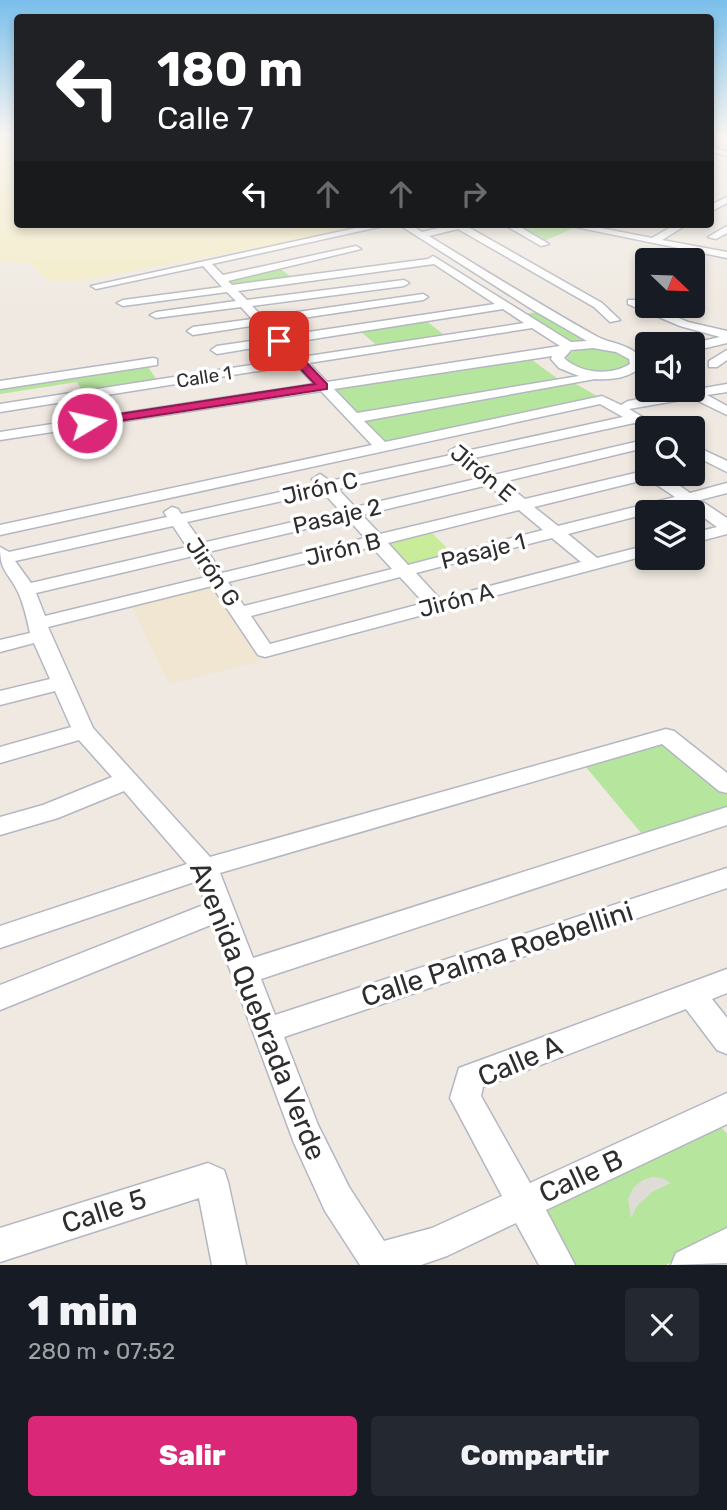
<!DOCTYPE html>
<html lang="es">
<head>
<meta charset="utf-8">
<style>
  :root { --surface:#171b24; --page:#242831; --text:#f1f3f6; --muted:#9ea1a6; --accent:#db2777 }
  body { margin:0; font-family:Rubik,sans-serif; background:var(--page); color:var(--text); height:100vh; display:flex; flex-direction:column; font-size:26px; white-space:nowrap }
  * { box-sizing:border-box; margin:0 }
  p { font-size:23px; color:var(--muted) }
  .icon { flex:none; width:38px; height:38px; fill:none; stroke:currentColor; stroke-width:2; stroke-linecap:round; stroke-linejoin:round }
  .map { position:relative; height:1265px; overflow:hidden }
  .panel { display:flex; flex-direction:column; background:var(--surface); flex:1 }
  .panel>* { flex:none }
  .banner { position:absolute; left:14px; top:14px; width:700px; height:214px; border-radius:7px; box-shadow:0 4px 10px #0003; background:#202124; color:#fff; overflow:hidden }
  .needle { width:46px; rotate:113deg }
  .buttons { position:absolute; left:635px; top:248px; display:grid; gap:14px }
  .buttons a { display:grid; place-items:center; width:70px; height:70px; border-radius:7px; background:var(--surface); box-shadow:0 4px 10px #0003; font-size:35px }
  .pin { position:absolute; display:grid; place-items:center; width:60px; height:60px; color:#fff; margin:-30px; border-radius:14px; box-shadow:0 4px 10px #0006 }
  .me { position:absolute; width:77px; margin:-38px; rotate:81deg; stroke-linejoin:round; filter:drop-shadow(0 0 5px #0008) }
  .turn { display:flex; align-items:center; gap:24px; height:147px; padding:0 28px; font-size:32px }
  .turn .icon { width:91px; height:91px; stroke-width:2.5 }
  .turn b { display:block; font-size:49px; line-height:60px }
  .lanes { display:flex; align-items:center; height:66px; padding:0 28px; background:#0003; justify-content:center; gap:35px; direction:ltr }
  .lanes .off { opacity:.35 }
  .round { display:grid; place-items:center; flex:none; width:74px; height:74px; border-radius:7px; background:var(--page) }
  .summary { display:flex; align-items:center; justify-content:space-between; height:119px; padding:0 28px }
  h1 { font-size:42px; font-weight:800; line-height:52px }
  .button { display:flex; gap:14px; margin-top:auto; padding:14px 28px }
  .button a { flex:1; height:80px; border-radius:7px; background:var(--accent); color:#fff; font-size:28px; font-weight:800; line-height:80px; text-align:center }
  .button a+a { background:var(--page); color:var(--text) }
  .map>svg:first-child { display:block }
  .education { fill:#f0e6d1 }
  .green { fill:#b6e59e }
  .sand { fill:#f3ecc5 }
  .pitch { fill:#c9ec9a }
  .plaza { fill:#dfdcd8 }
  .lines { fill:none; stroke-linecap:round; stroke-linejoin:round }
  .minor-casing { stroke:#b4b7c1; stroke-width:3 }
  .minor { fill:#fff; fill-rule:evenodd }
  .route { fill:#db2777; stroke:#8e194d; stroke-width:2 }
  .labels { text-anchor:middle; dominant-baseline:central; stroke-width:7; stroke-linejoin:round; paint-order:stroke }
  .far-street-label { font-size:19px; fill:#2e2e2e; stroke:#fff }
  .street-label { font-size:23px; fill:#2e2e2e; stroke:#fff }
  .near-street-label { font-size:28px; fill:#2e2e2e; stroke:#fff }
</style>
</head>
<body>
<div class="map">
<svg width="727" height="1265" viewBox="0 0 727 1265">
  <rect width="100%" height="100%" fill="#efe9e1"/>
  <path class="education" d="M213,584l48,77 -92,23 -39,-81z"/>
  <path class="green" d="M511,224h45l18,4 -30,13z
    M278,267l17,13 -61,8 -10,-9z
    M537,312l3,1 43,27 -14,4 -44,-30z
    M425,320l22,17 -67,11 -20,-17z
    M582,347l29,2 18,9 1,4c-14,14 -57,13 -64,-7z
    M528,357l30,22 -203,34 -22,-25z
    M147,365l11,17 -75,11 -6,-11 -77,12v-8z
    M574,383l23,13 -215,47 -23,-23z
    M659,744h4l64,47v16l-85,27 -57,-68z
    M719,1124l8,10v100l-61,31h-95l-32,-57z"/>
  <path class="sand" d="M0,135h17l1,89h358l-296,57 -26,1 -7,-3 -16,-15 -31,-4z"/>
  <path class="pitch" d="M432,533l20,20 -45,11 -19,-20z"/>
  <path class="plaza" d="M652,1177l10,1 9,5 -19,9 -15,14 -6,12 -3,-19 6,-12 9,-7z"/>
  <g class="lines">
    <defs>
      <path id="minor" d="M710,146l17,6v4l-17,-5z
        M727,197v6l-17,9v-7z
        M374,224h18l-180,40 11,11 133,-29 5,3 -133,32 4,4 196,-26 5,-3 138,86 16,-1 -54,-31 -135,-86h11l13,8 34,-8h18l-6,3 134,76 18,17 -10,2 -16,-15 -136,-78 -29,7c55,34 110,68 167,100 16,9 42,8 47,29 -13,13 -30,15 -48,14l-231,42 21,21 217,-46 19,9 7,-4 99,-17v8l-20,3 20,11v9l-35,-17 -63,11 34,20 -15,1 -14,-7 -160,35 20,17 154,-36v8l-145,35 22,17 123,-29v4h15l27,19 37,-10v10l-27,7 27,18v16l-34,9v-10l24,-6 -32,-23 -117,30 29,24 51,-13v10l-383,102 -7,-2 -46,-69 -164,41 45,101 117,129 456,-128 8,2 53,42v20l-8,-2 -57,-47 -442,129 33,85 474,-151v18l-466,154 14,36 452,-147v20l-443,149 34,88 31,62 35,54 48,-13 70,-32 -52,-98 9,-30 268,-99v24l-15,6 15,19v36l-10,-4 -31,-41 -203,78 -2,9 49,87 197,-90v31l-181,86 29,55h-36l-23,-42 -69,33 -26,9h-61l-35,-54 -31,-68 -81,-219 -213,86v-25l206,-81 -9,-23 -197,67v-22l187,-62 -63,-73 -66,27 -58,17v-18l43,-12 69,-28 -33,-37 -79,23v-16l71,-20 -16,-36 -55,14v-14l50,-12 -16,-36 -34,9v-12l30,-7c-3,-14 -6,-27 -11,-39 -10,-22 -19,-21 -19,-47l9,5 158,-35 -3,-5 8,-5 6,2 3,5 135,-30 -4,-5 8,-5 10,7 121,-26 -2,-4 7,-4 10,4 157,-34 -23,-13 -600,131v-10l372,-80 -51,-54 -321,49v-8l314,-48 -18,-19 -296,47v-8l290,-45 -13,-15 -60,10 -6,-4 6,-4 54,-8 -13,-13 -65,10 -6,-4 6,-4 59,-8 -11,-12 -85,11 -6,-3 6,-3 80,-11 -9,-9 -104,14 -6,-3 6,-3 99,-13 -19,-21 -107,23 -5,-3zM434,264l61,40 -213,32 -13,-13 154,-23 5,-3 -5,-3 -160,23 -11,-11 152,-20 5,-3 -5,-3 -157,20 -9,-9zM503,309l21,14 -222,34 -14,-14zM532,328l28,18 -233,36 -18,-19zM593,348l23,4 13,7 1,5c-19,12 -49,10 -66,-6l7,-8zM552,356l-1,3 8,9 20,8 -222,37 -23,-24zM460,462l20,16 -125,29 -17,-18zM648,479l27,18 -117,29 -24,-19zM488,485l22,18 -130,31 -18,-19zM323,492l17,19 -138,32 -15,-21zM519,510l24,20 -135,35 -20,-22zM348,519l17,19 -143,35 -14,-21zM173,526l14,21 -156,36 -16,-22zM552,538l29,24 -141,37 -24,-26zM372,547l20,22 -148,37 -16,-24zM193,556l13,21 -161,39 -9,-23zM400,577l24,26 -154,41 -19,-28z
        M503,224h12l34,20 -8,2z
        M561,224h19l72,14 24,-14h12l-26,16 65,12v6z
        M727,226v7l-11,6 -8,-2z
        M628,300h8l52,22 39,9v12l-34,8v-6l-4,-1 31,-7 -40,-11 -52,-22z
        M727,350v10l-10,7h-8v-6z
        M153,358l4,1v6l-157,24v-8z
        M693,445l34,16v11l-34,-17z
        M208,1163l16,7 4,12 18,83h-34l-13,-67 -199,64v-34z
        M727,1228v35l-56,2 5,-12z"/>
    </defs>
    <use href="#minor" class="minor-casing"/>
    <use href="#minor" class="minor"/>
  </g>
  <linearGradient id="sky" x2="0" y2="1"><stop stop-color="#7abfeb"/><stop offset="0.43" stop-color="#f8f5f2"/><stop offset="1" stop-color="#f8f5f2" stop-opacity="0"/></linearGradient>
  <rect width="727" height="312" fill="url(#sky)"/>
  <path class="route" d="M276,338h7l44,46v5l-240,37 -6,-3 6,-4 228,-35 -39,-41z"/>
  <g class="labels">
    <g class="far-street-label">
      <text transform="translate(204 377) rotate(-9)">Calle 1</text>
    </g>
    <g class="street-label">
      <text transform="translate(483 473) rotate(39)">Jirón E</text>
      <text transform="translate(320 488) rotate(-13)">Jirón C</text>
      <text transform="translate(337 516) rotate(-13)">Pasaje 2</text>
      <text transform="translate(343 549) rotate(-14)">Jirón B</text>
      <text transform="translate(483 551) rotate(-14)">Pasaje 1</text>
      <text transform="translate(213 572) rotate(56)">Jirón G</text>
      <text transform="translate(456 600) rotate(-15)">Jirón A</text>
    </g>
    <g class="near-street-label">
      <text transform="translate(497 954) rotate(-18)">Calle Palma Roebellini</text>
      <text transform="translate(258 1011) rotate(68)">Avenida Quebrada Verde</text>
      <text transform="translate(520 1061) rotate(-23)">Calle A</text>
      <text transform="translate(581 1176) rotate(-25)">Calle B</text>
      <text transform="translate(104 1211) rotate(-18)">Calle 5</text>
    </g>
  </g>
</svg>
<div class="buttons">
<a><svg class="needle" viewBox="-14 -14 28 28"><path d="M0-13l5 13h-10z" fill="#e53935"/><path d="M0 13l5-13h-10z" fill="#9ea1a6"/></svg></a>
<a><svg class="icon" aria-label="sound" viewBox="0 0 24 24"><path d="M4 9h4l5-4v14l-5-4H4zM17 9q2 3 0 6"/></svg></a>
<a><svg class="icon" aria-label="search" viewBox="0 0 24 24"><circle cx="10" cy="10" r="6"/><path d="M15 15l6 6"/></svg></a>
<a><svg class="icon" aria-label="layers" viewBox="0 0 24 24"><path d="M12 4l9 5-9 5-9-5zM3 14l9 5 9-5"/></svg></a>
</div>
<div class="pin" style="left:279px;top:341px;background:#d93025"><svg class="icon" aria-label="arrive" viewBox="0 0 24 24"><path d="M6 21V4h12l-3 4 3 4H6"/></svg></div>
<svg class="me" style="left:87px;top:423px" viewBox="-20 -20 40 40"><circle r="17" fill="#db2777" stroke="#fff" stroke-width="3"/><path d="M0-11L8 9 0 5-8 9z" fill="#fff"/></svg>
<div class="banner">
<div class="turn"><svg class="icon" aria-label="left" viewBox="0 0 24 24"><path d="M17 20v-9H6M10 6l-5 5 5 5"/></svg><div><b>180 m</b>Calle 7</div></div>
<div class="lanes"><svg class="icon" aria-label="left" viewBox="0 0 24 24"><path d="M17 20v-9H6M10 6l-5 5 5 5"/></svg><svg class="icon off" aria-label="ahead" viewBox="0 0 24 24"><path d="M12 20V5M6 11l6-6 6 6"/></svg><svg class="icon off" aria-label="ahead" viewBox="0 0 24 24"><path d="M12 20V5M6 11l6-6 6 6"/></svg><svg class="icon off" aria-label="right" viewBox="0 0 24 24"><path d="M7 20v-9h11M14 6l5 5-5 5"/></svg></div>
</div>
</div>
<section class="panel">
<div class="summary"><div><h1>1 min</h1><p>280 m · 07:52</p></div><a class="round"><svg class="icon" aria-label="close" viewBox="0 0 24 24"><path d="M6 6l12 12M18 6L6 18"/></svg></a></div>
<div class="button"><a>Salir</a><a>Compartir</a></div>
</section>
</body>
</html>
